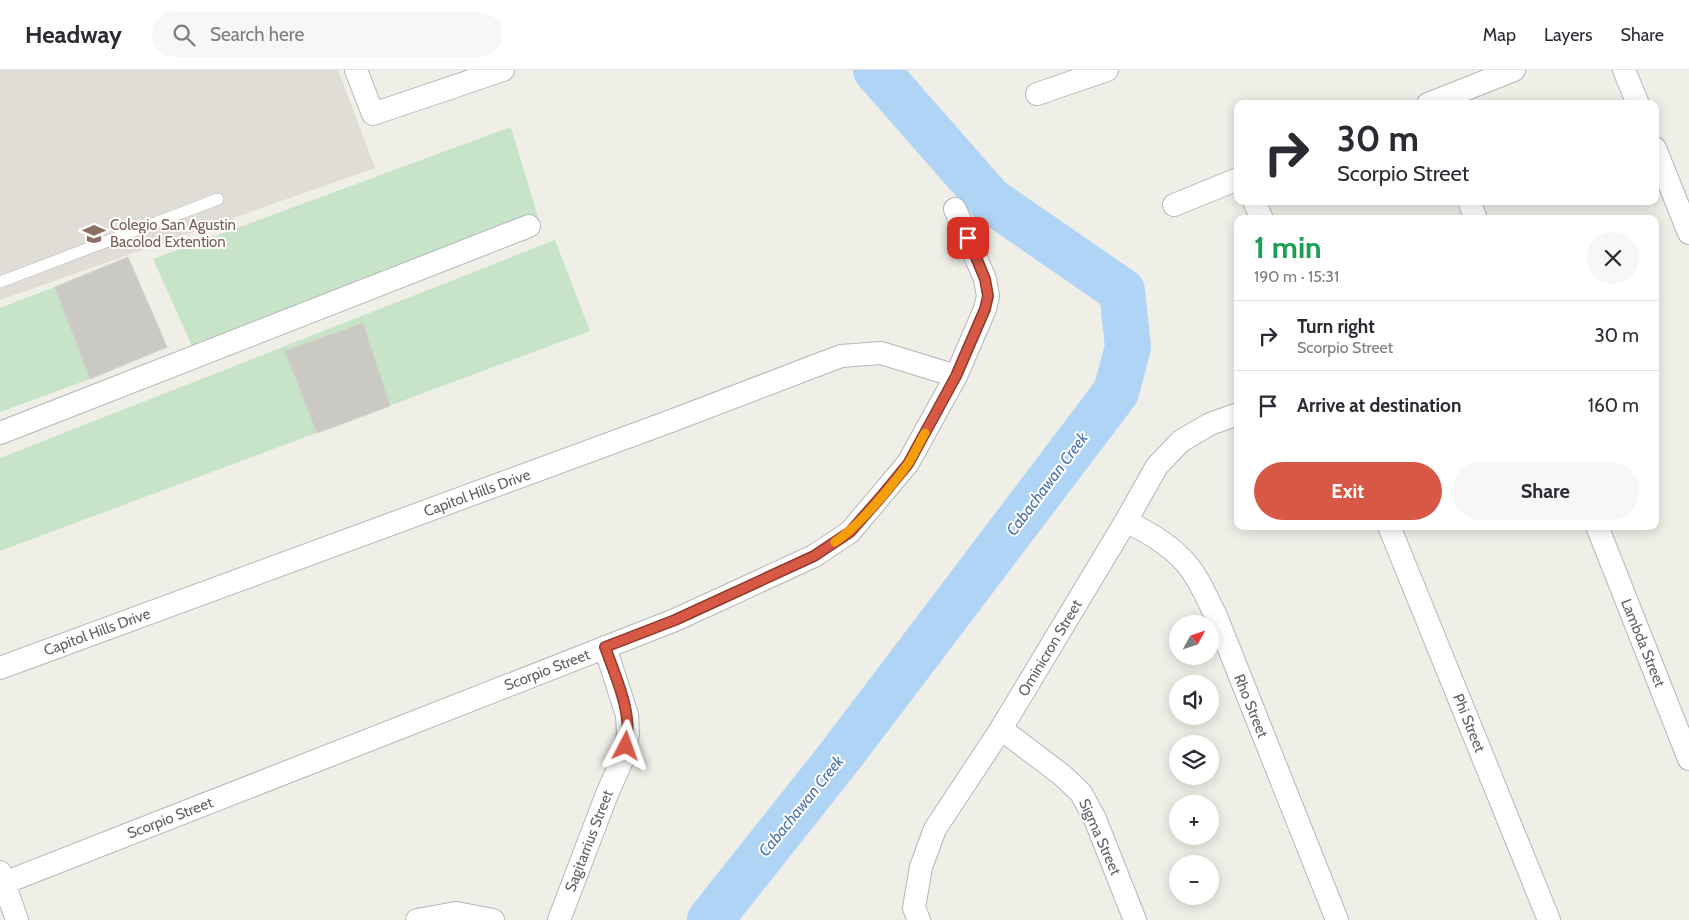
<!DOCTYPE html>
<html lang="en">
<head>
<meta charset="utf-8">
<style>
  :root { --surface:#fff; --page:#f7f7f7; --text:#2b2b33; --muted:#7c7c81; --line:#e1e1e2; --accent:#d75945 }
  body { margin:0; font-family:Cabin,sans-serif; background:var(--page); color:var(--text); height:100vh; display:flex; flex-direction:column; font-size:19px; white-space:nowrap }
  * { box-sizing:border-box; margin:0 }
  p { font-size:16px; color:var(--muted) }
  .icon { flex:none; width:28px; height:28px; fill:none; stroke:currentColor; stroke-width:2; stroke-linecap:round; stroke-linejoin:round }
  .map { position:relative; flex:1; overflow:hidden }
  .side { position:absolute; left:1234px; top:145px; width:425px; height:315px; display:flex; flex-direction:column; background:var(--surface); border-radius:10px; box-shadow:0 2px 12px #0003 }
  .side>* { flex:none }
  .top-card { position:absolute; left:1234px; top:30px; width:425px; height:105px; border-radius:10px; box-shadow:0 2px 12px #0003; background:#fff; color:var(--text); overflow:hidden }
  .needle { width:32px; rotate:50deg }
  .tools { position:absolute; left:1169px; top:545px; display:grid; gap:10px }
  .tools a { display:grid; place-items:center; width:50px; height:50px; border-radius:50%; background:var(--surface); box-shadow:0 2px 12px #0003; font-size:25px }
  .pin { position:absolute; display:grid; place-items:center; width:42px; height:42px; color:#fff; margin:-21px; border-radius:10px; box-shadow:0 2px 8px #0006 }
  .me { position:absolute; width:55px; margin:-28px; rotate:4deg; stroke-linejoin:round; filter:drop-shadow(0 0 4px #0008) }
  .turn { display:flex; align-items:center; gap:18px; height:105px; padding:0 20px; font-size:22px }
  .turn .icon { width:65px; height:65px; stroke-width:2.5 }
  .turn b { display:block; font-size:35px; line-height:42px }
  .round { display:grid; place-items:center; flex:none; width:52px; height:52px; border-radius:26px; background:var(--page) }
  .overview { display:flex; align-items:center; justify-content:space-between; height:85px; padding:0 20px }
  h1 { font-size:30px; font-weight:800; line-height:38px; color:#1e9e55 }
  .action { display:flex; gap:10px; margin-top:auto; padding:10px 20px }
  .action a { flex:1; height:58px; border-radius:30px; background:var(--accent); color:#fff; font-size:20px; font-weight:800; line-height:58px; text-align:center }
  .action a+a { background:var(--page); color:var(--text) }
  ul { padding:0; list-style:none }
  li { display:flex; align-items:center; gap:15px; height:70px; padding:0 20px; border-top:1px solid var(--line) }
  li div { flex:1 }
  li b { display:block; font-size:19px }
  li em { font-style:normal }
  header { display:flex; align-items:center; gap:30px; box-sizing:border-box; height:70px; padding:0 25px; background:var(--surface); border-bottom:1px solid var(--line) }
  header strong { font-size:24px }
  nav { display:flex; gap:28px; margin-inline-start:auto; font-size:18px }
  .search { width:350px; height:45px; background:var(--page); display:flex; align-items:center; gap:12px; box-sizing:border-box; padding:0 18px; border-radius:28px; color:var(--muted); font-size:19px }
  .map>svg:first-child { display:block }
  .education { fill:#dfddd6 }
  .green { fill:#c7e4c8 }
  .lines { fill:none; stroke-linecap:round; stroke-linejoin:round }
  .river { stroke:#b0d4f6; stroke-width:46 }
  .building { fill:#cbc9c4; stroke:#d3d0c6 }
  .service-casing { stroke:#b4b7ba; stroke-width:12 }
  .minor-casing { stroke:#b4b7ba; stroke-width:24 }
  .service { stroke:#fff; stroke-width:11 }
  .minor { stroke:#fff; stroke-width:22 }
  .route-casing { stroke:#8c3a2d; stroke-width:12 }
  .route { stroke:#d75945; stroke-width:9 }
  .slow { stroke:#f59e0b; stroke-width:9 }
  .labels { text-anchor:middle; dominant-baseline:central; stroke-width:4; stroke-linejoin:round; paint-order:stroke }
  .education-label { font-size:15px; fill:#785e54; stroke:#fff; text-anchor:start }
  .street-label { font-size:15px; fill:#5f6266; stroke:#fff }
  .water-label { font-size:16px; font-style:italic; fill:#4e75a7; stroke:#fff }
</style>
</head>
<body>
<header>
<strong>Headway</strong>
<div class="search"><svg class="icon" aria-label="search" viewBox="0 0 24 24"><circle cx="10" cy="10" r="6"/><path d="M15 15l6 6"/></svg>Search here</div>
<nav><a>Map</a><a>Layers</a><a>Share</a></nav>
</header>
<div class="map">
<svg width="1689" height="850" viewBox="0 0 1689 850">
  <rect width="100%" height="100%" fill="#efeee7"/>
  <path class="education" d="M0,0h338l37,98 -375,132z"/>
  <path class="green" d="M511,57l27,90 -346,129 -39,-87z
    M555,170l35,91 -590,220v-93z
    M55,217l35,92 -90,33v-104z"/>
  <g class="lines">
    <path class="river" d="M710,850l131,-165 275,-363 12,-45 -6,-56 -132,-91 -114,-130"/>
  </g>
  <path class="building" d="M128,187l39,90 -77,32 -35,-92z
    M363,253l27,83 -73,27 -32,-82z"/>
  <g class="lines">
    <defs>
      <path id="service" d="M0,212l218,-83"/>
      <path id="minor" d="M356,0l17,44 130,-44
        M1624,0l14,34
        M1037,24l70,-24
        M1428,34l86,-34
        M1655,78l34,85
        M1254,131l8,18
        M1469,131l7,18
        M1174,135l64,-26
        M0,363l529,-207
        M1126,451c19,10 38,20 53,35 17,15 27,40 37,60l121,304
        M1389,456l160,394
        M1597,456l92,233
        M0,598l671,-247 170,-65 40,-3 75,23
        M1001,659l61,46 19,18 14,26 40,101
        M0,802l17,48
        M4,813l671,-263 139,-64 36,-24 58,-69 48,-87 29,-67 3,-13 -3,-17 -30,-70
        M417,850l39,-7 37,7
        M559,850l48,-126 16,-36 5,-24 -1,-19 -22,-68
        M919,850l-5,-12 7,-41 14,-38 66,-100 125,-208 31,-55 24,-25 29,-17 28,-10"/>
    </defs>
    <use href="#service" class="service-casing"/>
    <use href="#minor" class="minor-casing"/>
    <use href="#service" class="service"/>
    <use href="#minor" class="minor"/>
  </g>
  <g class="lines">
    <defs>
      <path id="route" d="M626,676c7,-33 -10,-68 -21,-99l70,-27 139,-64 36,-24 30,-34 28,-34 48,-88 29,-67 3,-13 -3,-17 -17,-41"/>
    </defs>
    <use href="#route" class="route-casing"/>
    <use href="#route" class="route"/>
    <path class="slow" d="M835,472c27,-19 53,-51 73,-78 6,-9 11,-21 17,-31"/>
  </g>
  <defs>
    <symbol id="university-bare" viewBox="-9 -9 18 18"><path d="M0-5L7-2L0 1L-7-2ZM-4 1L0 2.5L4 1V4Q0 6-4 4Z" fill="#8d6e63" stroke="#fff" stroke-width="2.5" paint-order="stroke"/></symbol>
  </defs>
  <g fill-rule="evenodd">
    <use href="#university-bare" x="78" y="148" width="32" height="32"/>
  </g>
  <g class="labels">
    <g class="education-label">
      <text x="110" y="155">Colegio San Agustin<tspan x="110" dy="17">Bacolod Extention</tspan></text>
    </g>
    <g class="street-label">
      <text transform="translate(477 423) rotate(-20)">Capitol Hills Drive</text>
      <text transform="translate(97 562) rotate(-20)">Capitol Hills Drive</text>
      <text transform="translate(1643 573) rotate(68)">Lambda Street</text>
      <text transform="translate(1050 578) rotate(-59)">Ominicron Street</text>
      <text transform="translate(547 600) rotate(-21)">Scorpio Street</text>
      <text transform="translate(1251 636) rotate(68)">Rho Street</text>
      <text transform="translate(1469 653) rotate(68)">Phi Street</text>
      <text transform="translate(170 748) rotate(-21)">Scorpio Street</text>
      <text transform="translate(1100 767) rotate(66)">Sigma Street</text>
      <text transform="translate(589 771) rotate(-69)">Sagitarrius Street</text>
    </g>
    <g class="water-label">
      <text transform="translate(1047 414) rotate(-53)">Cabachawan Creek</text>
      <text transform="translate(801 736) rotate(-51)">Cabachawan Creek</text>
    </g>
  </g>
</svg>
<div class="tools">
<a><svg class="needle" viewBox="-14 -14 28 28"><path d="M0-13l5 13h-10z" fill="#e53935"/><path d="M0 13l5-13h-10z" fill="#7c7c81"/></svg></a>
<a><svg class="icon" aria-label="sound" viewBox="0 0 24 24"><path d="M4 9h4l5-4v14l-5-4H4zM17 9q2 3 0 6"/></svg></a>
<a><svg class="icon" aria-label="layers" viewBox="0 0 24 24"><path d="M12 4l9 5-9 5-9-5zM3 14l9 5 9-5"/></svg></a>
<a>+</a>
<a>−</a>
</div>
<div class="pin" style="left:968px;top:168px;background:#d93025"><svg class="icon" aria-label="arrive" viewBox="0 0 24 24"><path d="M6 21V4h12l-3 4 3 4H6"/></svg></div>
<svg class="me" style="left:626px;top:676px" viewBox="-20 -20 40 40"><path d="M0-17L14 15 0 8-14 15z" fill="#d75945" stroke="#fff" stroke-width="4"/></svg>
<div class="top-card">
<div class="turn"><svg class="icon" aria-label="right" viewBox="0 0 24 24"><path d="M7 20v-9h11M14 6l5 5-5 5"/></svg><div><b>30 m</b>Scorpio Street</div></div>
</div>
<section class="side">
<div class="overview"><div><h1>1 min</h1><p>190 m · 15:31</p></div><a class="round"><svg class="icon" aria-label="close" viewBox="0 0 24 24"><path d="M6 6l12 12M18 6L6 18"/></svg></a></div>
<ul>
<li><svg class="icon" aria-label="right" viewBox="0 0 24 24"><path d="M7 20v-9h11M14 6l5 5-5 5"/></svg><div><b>Turn right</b><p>Scorpio Street</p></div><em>30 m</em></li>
<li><svg class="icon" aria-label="arrive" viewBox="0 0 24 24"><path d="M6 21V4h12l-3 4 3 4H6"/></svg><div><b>Arrive at destination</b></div><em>160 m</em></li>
</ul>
<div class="action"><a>Exit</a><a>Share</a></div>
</section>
</div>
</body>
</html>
